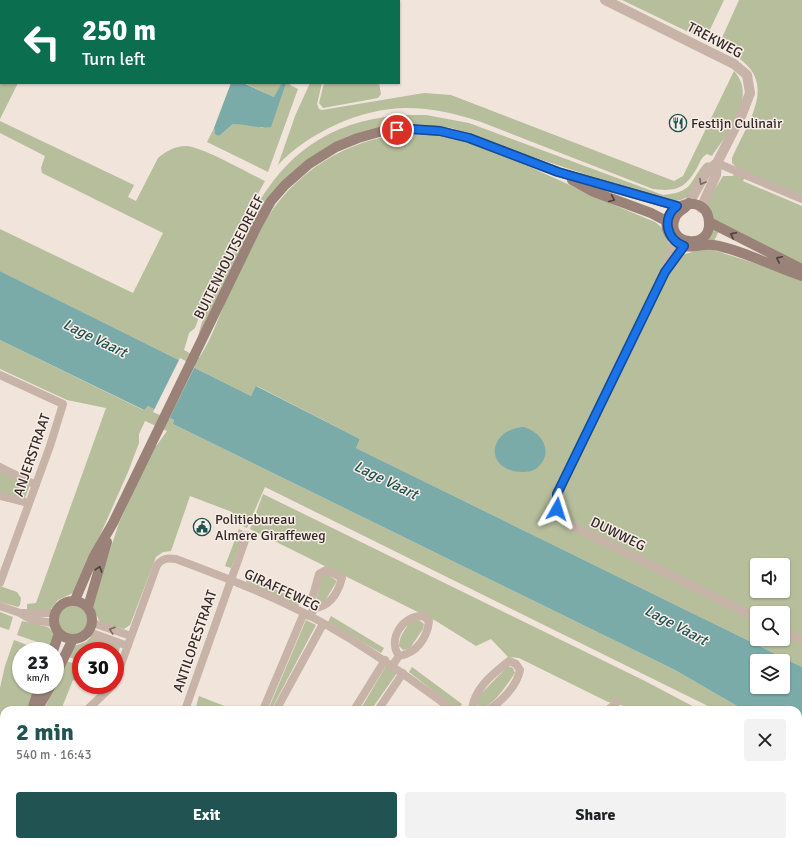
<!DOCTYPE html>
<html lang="en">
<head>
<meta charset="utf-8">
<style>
  :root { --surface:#fff; --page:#f2f2f2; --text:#202124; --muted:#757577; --accent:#205351 }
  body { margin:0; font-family:Signika,sans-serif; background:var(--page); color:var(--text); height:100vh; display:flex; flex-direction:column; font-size:15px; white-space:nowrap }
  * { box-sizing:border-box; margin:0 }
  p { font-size:13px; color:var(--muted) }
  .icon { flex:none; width:22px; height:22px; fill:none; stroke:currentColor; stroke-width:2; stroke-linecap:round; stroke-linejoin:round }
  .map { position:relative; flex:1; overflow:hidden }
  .panel { position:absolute; left:0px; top:706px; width:802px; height:140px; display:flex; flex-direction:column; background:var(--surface); border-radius:12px 12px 0 0; box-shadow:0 1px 3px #0004 }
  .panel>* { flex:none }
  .hud { position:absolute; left:0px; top:0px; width:400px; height:84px; box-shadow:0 1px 3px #0004; background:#0b6e4f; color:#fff; overflow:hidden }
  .controls { position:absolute; left:750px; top:558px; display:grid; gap:8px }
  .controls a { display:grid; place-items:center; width:40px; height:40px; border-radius:4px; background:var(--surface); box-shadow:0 1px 3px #0004; font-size:20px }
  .speed { position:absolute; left:12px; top:642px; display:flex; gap:8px; font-size:20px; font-weight:700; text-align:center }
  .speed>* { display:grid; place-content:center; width:52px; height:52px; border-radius:50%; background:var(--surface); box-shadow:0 1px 3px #0004; line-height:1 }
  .speed small { font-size:10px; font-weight:400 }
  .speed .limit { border:6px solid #d22; background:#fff; color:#111 }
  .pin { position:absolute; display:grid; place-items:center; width:34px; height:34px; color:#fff; margin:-17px; border:2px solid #fff; border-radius:50%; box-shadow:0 1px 4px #0007 }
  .me { position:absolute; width:44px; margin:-22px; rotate:6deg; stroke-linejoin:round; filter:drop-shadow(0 0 3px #0008) }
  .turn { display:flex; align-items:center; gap:14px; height:84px; padding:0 16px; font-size:18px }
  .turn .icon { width:52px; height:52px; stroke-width:2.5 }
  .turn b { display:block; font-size:28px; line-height:34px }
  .round { display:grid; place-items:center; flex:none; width:42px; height:42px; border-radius:4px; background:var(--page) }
  .overview { display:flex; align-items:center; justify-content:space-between; height:68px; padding:0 16px }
  h1 { font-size:24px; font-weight:700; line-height:30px; color:var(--accent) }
  .action { display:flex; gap:8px; margin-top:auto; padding:8px 16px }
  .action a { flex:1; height:46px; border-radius:4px; background:var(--accent); color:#fff; font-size:16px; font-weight:700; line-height:46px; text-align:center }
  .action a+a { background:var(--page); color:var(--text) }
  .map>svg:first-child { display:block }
  .green { fill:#b6be9c; fill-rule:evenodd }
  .water { fill:#7baba8; fill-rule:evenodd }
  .pier { fill:#f0e4db }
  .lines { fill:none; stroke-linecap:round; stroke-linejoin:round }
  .minor { stroke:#c7b3a7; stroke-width:8 }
  .tertiary { stroke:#c7b3a7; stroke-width:10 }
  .secondary { stroke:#9a8279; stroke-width:10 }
  .oneway { stroke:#766861 }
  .oneway2 { stroke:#4e403c }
  .route-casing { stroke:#114b97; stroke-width:10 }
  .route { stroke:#1a73e8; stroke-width:7 }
  .labels { text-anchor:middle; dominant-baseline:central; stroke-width:3; stroke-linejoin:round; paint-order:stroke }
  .street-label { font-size:14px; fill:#342a27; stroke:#f8eee7 }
  .poi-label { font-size:14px; fill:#342a27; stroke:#f8eee7; text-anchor:start }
  .water-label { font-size:15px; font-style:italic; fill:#205351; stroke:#f8eee7 }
</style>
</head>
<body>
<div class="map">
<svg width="802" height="846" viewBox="0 0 802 846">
  <rect width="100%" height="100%" fill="#f0e4db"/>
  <path class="green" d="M0,0h331l-330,1v82h17l-18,36z
    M622,0h102l-19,40z
    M739,0h63v195l-55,-22 -4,8 59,25v60l-81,-39 -11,22 92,29v389l-446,-219 4,-9 -103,-53 -6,10 -251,-125v-42l133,64 30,-60 -121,-60 -1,-5 4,-12 -45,-23v-12l134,64 -6,12 8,4 22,-43c8,-7 17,-12 28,-12 17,1 62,27 79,35l-33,60 -28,62 -9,25 -6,5 -5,17 15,8c14,-21 21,-45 31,-68 11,-25 24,-52 39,-75 40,-61 117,-95 189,-76 35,10 70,27 103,42 31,15 63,28 94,41 10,7 15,16 14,28l13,5 20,-6 6,-49 15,-24h10l4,-8 -5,-5v-5c19,-43 50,-80 -7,-108l3,-7 -7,-3zM757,565h26v26h-26zM757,613h26v26h-26z
    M734,71c24,26 -7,62 -22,85l-5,-2c-5,3 -6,6 -9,12 -12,22 -21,26 -45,23l-172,-67c-24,-8 -48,-14 -75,-14 -45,0 -98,25 -128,57l17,-49 15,-33h12l-5,21 2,5 3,1 102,-17 27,2 223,86 9,-5z
    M244,83h47l-1,2 8,4 -30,83 -61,-30 7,-14v3l5,5 14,-12h13l17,4 11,-31z
    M324,83h55l2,11 -3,4 -55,10 -4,-5z
    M400,115h26l43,8 194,72c31,-3 25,-12 42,-32l4,-1c-10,21 -14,39 -40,40l-148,-49 -69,-25 -36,-4 -20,1 -21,5 -78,39 -58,84 -41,84c6,-27 19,-51 30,-76 38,-83 75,-137 172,-146z
    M0,340l143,70 5,-4 26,14 -1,4 502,246 69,40h-28l-451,-223 -18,41 -17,-9 2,-7 -42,-16 -19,55 -8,1 -7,5 -26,68 -6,4 -24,-6 -8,-19 27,-81 34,-75 4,-3 10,-14 -22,-10 -6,13v9l-11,29 -53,120 -17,8 -9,11 -22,-2v-5l9,-1 70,-195 -39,-8 -67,-31z
    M0,471l31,12 -7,17 -24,-7z
    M263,494l382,187 55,29h-72l-4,-4 -16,-4 -89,-44 -11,-1 -17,-18 -15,7 -40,-25 -186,-92z
    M239,529l6,3 -14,36 -6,-2z
    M325,573l12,8 -12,20 -6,2 -3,-2 6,-26z
    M248,576l52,25 -2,6 -52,-25z
    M0,586l17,6 4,6 -1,7 -2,2 -18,-5z
    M58 621a15 15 0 1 1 30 0a15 15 0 1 1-30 0Z
    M0,612l13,5 -4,13 -9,-3z
    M331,616l53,32 -3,5 -53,-31z
    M306,620l10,5 -45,85h-3z
    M419,620l5,4 -1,5 -13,19 -7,2 -4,-4c0,-10 7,-18 12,-25z
    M22,621l26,6 6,6 -2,14 -35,-12z
    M92,636l28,11 -5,20v-16h-34v10l-13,-4 6,-11 12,-4z
    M14,640l29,11h-22v34h16l-9,25h-24v65l-4,10v-97l5,-22z
    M66,661l15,5v17l-8,-3 -12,30h-17z
    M386,666l11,7 -26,37h-11z
    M508,666l5,2 2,5c-9,13 -19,30 -34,36l-4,-4 1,-8z
    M412,667l50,37 -4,6 -49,-38z
    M199,696l28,11 -1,3h-31z
    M802,800v46h-4l-4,-4h4v-40z
    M42,842h83l8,3 -81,1z"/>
  <path class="water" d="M231,83h12l31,14 8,-14h4l-15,44c-12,2 -25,-3 -38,-3l-14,12 -4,-2 -1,-6z
    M0,271l251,125 5,-10 104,53 -4,9 446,219v82l-4,-4v-35h-54l-69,-40 -502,-246 1,-4 -26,-14 -4,4 -144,-70zM757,661h26v26h-26z
    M523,427c18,4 31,24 16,39 -4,5 -11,6 -17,6 -38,-1 -35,-42 1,-45z
    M0,827l4,1v14h38l10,4h-52z"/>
  <path class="pier" d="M180,358l15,8 -26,53 -16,-7z"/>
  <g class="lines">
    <path class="minor" d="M717,163l85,36
      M674,241l-9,31 -108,222v15l10,14 190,95
      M668,269l16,-23
      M0,375l63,29 -13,42 -50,137
      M0,467l36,18
      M0,496l29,7
      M0,606l20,7 12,7 22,3
      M21,613h34
      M309,616l6,-8c15,-2 23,-15 27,-30l-16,-8 -7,4 -7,25 3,9
      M93,623l38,13
      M783,631l19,9
      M89,632l39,14
      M392,666l7,-10c17,-3 28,-17 30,-35l-6,-5c-20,-1 -36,23 -24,40
      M115,681l42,-116c6,-7 10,-7 19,-6 37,14 75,28 110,45 60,28 114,67 167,106
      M87,710l26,-25
      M185,710l62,-175
      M263,710l41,-97
      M276,710l47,-86
      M354,710l31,-50
      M378,710l25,-37
      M472,710c2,-22 21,-36 37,-49l7,3 4,6c-3,16 -19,32 -32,40
      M608,710l8,-7
      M798,797l4,-3
      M133,842l8,4
      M287,842l6,4
      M587,842l3,4
      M277,846l3,-4
      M364,846l3,-4
      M470,846l4,-4
      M728,846l6,-4"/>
    <path class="tertiary" d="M605,0l129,64 13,11 3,18 -8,21 -25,49 -1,12 -15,33
      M689,203l18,-32 10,-8"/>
    <path class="secondary" d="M572,180l22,12 57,21 21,11
      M689,203c-4,7 -12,8 -14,15 -11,26 36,34 34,4 -2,-37 -65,-11 -34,19 11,11 24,2 38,4 27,4 61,22 89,31
      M709,222l93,47
      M75,600l19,-44 19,-33 144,-297 14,-25 14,-16 24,-21 27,-17 22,-9 25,-7 28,-2 29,2 29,7 89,34 119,34
      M54 620a19 19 0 1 1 38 0a19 19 0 1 1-38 0Z
      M88,607l19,-65
      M53,651l6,-18
      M55,676l18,-37
      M32,710l8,-25
      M37,710l14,-25
      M0,795l4,-10"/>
  </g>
  <defs><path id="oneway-chevron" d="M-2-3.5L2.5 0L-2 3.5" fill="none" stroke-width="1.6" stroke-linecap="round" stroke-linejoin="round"/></defs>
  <g class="oneway">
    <use href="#oneway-chevron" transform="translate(702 182) rotate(119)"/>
    <use href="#oneway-chevron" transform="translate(112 630) rotate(-161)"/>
  </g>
  <g class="oneway2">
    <use href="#oneway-chevron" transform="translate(612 199) rotate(22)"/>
    <use href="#oneway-chevron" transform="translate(733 235) rotate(-153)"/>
    <use href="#oneway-chevron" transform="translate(779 259) rotate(-153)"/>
    <use href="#oneway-chevron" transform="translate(99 569) rotate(-72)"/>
  </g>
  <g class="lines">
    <defs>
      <path id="route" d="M397,130l14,-1 29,2 29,7 89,34 119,34c-16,12 -10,34 7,40l-19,26 -108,222v15"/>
    </defs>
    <use href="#route" class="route-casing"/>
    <use href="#route" class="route"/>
  </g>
  <defs>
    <symbol id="restaurant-ring" viewBox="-11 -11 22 22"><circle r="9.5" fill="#f8eee7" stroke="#205351" stroke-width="1.5"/><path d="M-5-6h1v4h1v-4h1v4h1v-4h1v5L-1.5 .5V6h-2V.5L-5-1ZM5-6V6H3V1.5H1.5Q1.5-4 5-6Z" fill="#205351"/></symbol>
    <symbol id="civic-ring" viewBox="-11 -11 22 22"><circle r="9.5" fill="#f8eee7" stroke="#205351" stroke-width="1.5"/><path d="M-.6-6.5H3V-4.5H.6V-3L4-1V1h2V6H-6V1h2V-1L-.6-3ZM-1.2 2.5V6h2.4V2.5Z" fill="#205351"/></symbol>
  </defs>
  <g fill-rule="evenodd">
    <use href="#restaurant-ring" x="668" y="113" width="20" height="20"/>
    <use href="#civic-ring" x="192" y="517" width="20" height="20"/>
  </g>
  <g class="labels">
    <g class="street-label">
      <text transform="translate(715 40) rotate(28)">TREKWEG</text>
      <text transform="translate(229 257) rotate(-63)">BUITENHOUTSEDREEF</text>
      <text transform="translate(32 455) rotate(-71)">ANJERSTRAAT</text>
      <text transform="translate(618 534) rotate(26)">DUWWEG</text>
      <text transform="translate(282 590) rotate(25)">GIRAFFEWEG</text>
      <text transform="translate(195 641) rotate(-71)">ANTILOPESTRAAT</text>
    </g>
    <g class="poi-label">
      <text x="691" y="123">Festijn Culinair</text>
      <text x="215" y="519">Politiebureau<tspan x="215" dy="16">Almere Giraffeweg</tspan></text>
    </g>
    <g class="water-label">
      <text transform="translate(95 338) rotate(26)">Lage Vaart</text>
      <text transform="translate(386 480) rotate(26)">Lage Vaart</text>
      <text transform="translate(676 625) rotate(28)">Lage Vaart</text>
    </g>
  </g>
</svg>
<div class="controls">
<a><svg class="icon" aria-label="sound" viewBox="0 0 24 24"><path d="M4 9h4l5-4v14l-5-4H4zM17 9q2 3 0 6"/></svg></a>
<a><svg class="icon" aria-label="search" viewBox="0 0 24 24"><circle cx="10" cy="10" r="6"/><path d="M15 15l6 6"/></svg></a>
<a><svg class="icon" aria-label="layers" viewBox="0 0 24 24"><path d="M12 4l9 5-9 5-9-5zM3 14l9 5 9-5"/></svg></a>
</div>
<div class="speed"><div>23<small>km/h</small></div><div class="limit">30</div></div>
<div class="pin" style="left:397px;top:130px;background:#d93025"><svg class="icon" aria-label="arrive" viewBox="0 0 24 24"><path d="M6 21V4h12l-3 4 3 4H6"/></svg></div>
<svg class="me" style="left:557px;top:509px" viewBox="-20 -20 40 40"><path d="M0-17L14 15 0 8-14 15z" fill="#1a73e8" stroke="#fff" stroke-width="4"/></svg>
<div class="hud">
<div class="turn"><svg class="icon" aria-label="left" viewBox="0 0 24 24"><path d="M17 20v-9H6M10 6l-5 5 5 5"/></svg><div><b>250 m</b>Turn left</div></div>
</div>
<section class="panel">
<div class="overview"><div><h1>2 min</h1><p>540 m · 16:43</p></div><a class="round"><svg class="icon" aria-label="close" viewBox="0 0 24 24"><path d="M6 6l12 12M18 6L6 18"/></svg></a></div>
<div class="action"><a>Exit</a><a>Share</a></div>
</section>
</div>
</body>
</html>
